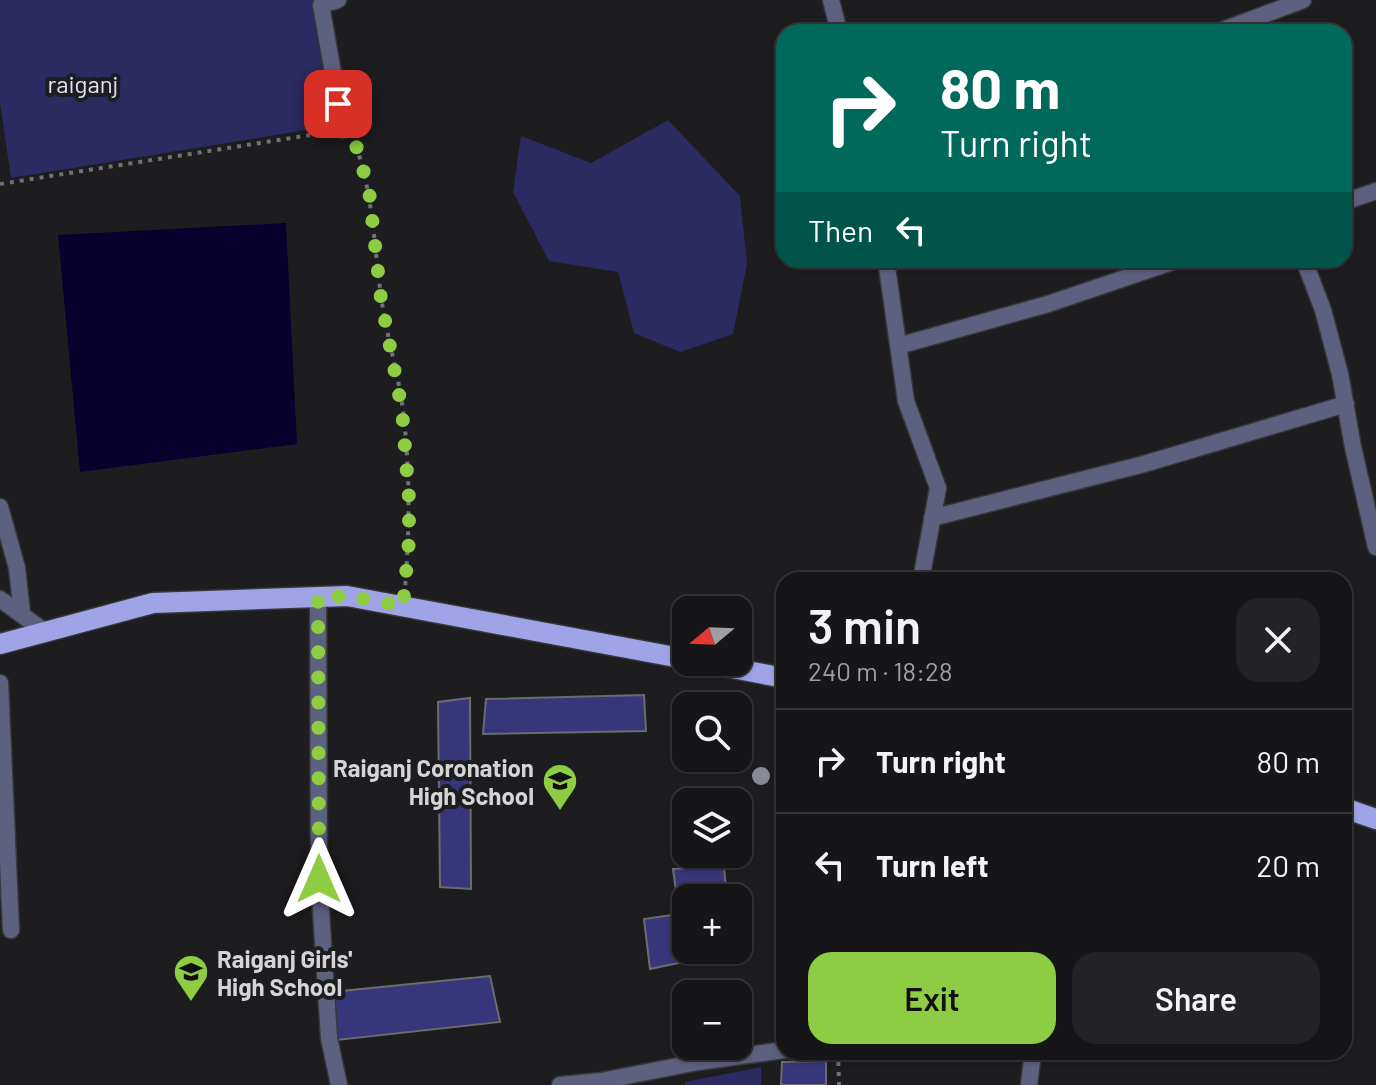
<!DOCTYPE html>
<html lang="en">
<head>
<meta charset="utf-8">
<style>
  :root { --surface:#161618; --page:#232325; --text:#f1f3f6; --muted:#9e9fa2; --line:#353537; --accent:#8ecd43 }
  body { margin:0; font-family:Barlow,sans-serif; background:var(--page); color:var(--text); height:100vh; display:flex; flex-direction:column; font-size:30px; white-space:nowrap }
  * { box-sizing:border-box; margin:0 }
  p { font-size:26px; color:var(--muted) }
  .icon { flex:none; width:44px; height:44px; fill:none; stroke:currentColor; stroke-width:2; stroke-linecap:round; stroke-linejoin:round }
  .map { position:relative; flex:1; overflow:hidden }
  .panel { position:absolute; left:776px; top:572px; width:576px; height:488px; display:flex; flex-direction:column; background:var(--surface); border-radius:24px; box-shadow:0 2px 6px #0004,0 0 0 2px var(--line) }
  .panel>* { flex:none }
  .guide { position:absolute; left:776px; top:24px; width:576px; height:244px; border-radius:24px; box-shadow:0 2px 6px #0004,0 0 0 2px var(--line); background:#00695c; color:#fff; overflow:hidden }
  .needle { width:52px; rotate:251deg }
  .fabs { position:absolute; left:672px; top:596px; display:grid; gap:16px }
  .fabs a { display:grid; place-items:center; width:80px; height:80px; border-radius:16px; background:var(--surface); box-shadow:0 2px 6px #0004,0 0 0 2px var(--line); font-size:40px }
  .pin { position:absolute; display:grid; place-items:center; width:68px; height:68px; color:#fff; margin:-34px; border-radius:16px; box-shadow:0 4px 12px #0006 }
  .me { position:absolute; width:88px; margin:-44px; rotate:0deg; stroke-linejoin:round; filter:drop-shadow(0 0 6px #0008) }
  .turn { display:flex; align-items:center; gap:28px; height:168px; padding:0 32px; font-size:36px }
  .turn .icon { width:104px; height:104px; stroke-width:2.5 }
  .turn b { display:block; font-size:56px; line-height:68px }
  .then { display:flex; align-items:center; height:76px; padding:0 32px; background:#0003; gap:16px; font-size:30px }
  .round { display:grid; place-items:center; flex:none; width:84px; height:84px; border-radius:24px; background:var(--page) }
  .overview { display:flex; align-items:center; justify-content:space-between; height:136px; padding:0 32px }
  h1 { font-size:48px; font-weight:600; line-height:60px }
  .primary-button { display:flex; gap:16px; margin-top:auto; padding:16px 32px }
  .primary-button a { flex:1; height:92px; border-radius:24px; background:var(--accent); color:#111; font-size:32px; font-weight:600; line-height:92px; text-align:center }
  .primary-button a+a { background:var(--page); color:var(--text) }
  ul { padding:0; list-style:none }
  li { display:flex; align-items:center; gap:24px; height:104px; padding:0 32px; border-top:2px solid var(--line) }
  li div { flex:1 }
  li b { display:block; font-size:30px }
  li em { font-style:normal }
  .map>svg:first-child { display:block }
  .green { fill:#2b2a61 }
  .water { fill:#08002d }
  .building { fill:#38367b; stroke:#6c6c6f; stroke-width:2 }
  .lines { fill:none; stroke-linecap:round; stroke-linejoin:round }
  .minor-casing { stroke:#37373a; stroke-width:19 }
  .primary-casing { stroke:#37373a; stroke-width:23 }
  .path { stroke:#727274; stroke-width:4; stroke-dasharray:4 6; stroke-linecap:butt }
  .minor { stroke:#5e6080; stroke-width:16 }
  .primary { stroke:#9fa4e7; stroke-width:20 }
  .tree { fill:#888996 }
  .route { stroke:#8ecd43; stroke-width:14; stroke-dasharray:0 25.2 }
  .labels { text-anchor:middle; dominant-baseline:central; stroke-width:8; stroke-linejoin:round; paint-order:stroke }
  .park-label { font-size:24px; fill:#e0e2f7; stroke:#1d1d20 }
  .poi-label { font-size:24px; font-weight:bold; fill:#d5d5d7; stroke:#1d1d20; text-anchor:end }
</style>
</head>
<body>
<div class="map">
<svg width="1376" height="1085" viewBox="0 0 1376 1085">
  <rect width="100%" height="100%" fill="#1d1d20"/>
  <path class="green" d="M0,0h315l22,125 -326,53 -11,-75z
    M668,120l72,76 7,68 -14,70 -53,18 -46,-19 -16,-61 -69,-11 -36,-69 8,-56 70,27z
    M761,1067v18h-76v-3z"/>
  <path class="water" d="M286,223l11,221 -217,28 -22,-237z"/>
  <path class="building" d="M644,695l2,36 -163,3 3,-35z
    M470,698l1,191 -31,-2 -2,-185z
    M724,867l3,31h-41v52l45,2 -81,17 -6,-50 35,-5 -6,-45z
    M490,976l10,46 -163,18 -5,-48z
    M826,1061v24h-45l1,-23z"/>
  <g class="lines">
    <defs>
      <path id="minor" d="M338,0l-17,5 22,125
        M831,0l8,32
        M1218,32l85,-32
        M1344,202l32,-11
        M886,260l20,141 32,87 -17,92
        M1304,260l19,50 17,64 13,73 23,100
        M898,346l150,-42 130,-44
        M0,507l17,61 5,45
        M932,518l212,-54 202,-60
        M318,597l1,282 10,159 10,47
        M0,599l44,32
        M0,683l11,247
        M560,1085l41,-4 97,-19 86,-12
        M1029,1085l4,-33"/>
      <path id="primary" d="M0,644l153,-41 194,-7 339,63
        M701,662l83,16
        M1344,808l32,11"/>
    </defs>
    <use href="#minor" class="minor-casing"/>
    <use href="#primary" class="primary-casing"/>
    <path class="path" d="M356,146c17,49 18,99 25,150 5,38 17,76 22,114 7,60 7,118 2,178
      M0,184l323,-51
      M838,1052l1,33"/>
    <use href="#minor" class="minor"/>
    <use href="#primary" class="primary"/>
  </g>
  <circle class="tree" cx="761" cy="776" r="9"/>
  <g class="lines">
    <path class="route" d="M319,879l-1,-282 29,-1 56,10 6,-65v-43l-7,-88 -21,-111 -12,-109 -14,-48 -12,-12 -5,-26"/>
  </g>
  <defs>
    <symbol id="school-pin" viewBox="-11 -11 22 30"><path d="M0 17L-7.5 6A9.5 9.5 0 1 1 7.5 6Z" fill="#8ecd43" stroke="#1d1d20"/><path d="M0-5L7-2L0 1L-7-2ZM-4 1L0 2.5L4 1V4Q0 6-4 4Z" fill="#111"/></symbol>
  </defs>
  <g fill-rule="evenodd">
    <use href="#school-pin" x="540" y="761" width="40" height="54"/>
    <use href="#school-pin" x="171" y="952" width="40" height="54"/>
  </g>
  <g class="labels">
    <g class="park-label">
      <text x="83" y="83">raiganj</text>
    </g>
    <g class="poi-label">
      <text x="534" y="767">Raiganj Coronation<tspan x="534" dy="28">High School</tspan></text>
      <text x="217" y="958" text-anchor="start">Raiganj Girls'<tspan x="217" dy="28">High School</tspan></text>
    </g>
  </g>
</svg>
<div class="fabs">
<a><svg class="needle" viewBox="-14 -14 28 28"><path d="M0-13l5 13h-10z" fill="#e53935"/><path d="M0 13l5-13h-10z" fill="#9e9fa2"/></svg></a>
<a><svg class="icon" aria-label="search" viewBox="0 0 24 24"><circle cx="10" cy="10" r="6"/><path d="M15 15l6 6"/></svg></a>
<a><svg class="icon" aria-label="layers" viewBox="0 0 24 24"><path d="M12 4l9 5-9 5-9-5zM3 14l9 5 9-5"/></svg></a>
<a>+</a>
<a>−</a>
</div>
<div class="pin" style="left:338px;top:104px;background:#d93025"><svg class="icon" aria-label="arrive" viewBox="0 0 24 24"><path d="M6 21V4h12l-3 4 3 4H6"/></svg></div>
<svg class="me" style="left:319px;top:879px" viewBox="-20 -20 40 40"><path d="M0-17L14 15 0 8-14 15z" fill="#8ecd43" stroke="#fff" stroke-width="4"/></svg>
<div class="guide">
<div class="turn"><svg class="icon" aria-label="right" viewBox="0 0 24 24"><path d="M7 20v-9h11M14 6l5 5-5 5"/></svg><div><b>80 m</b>Turn right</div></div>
<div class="then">Then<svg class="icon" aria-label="left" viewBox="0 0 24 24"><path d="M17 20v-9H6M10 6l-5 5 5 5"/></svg></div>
</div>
<section class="panel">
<div class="overview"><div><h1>3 min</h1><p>240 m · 18:28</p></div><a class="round"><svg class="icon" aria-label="close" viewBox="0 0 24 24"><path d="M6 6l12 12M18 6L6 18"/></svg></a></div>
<ul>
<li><svg class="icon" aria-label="right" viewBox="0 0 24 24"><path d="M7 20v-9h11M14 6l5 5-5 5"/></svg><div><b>Turn right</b></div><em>80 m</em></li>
<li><svg class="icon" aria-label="left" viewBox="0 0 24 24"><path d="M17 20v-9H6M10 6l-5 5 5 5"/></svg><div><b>Turn left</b></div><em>20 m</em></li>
</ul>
<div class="primary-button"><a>Exit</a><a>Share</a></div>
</section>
</div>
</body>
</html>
